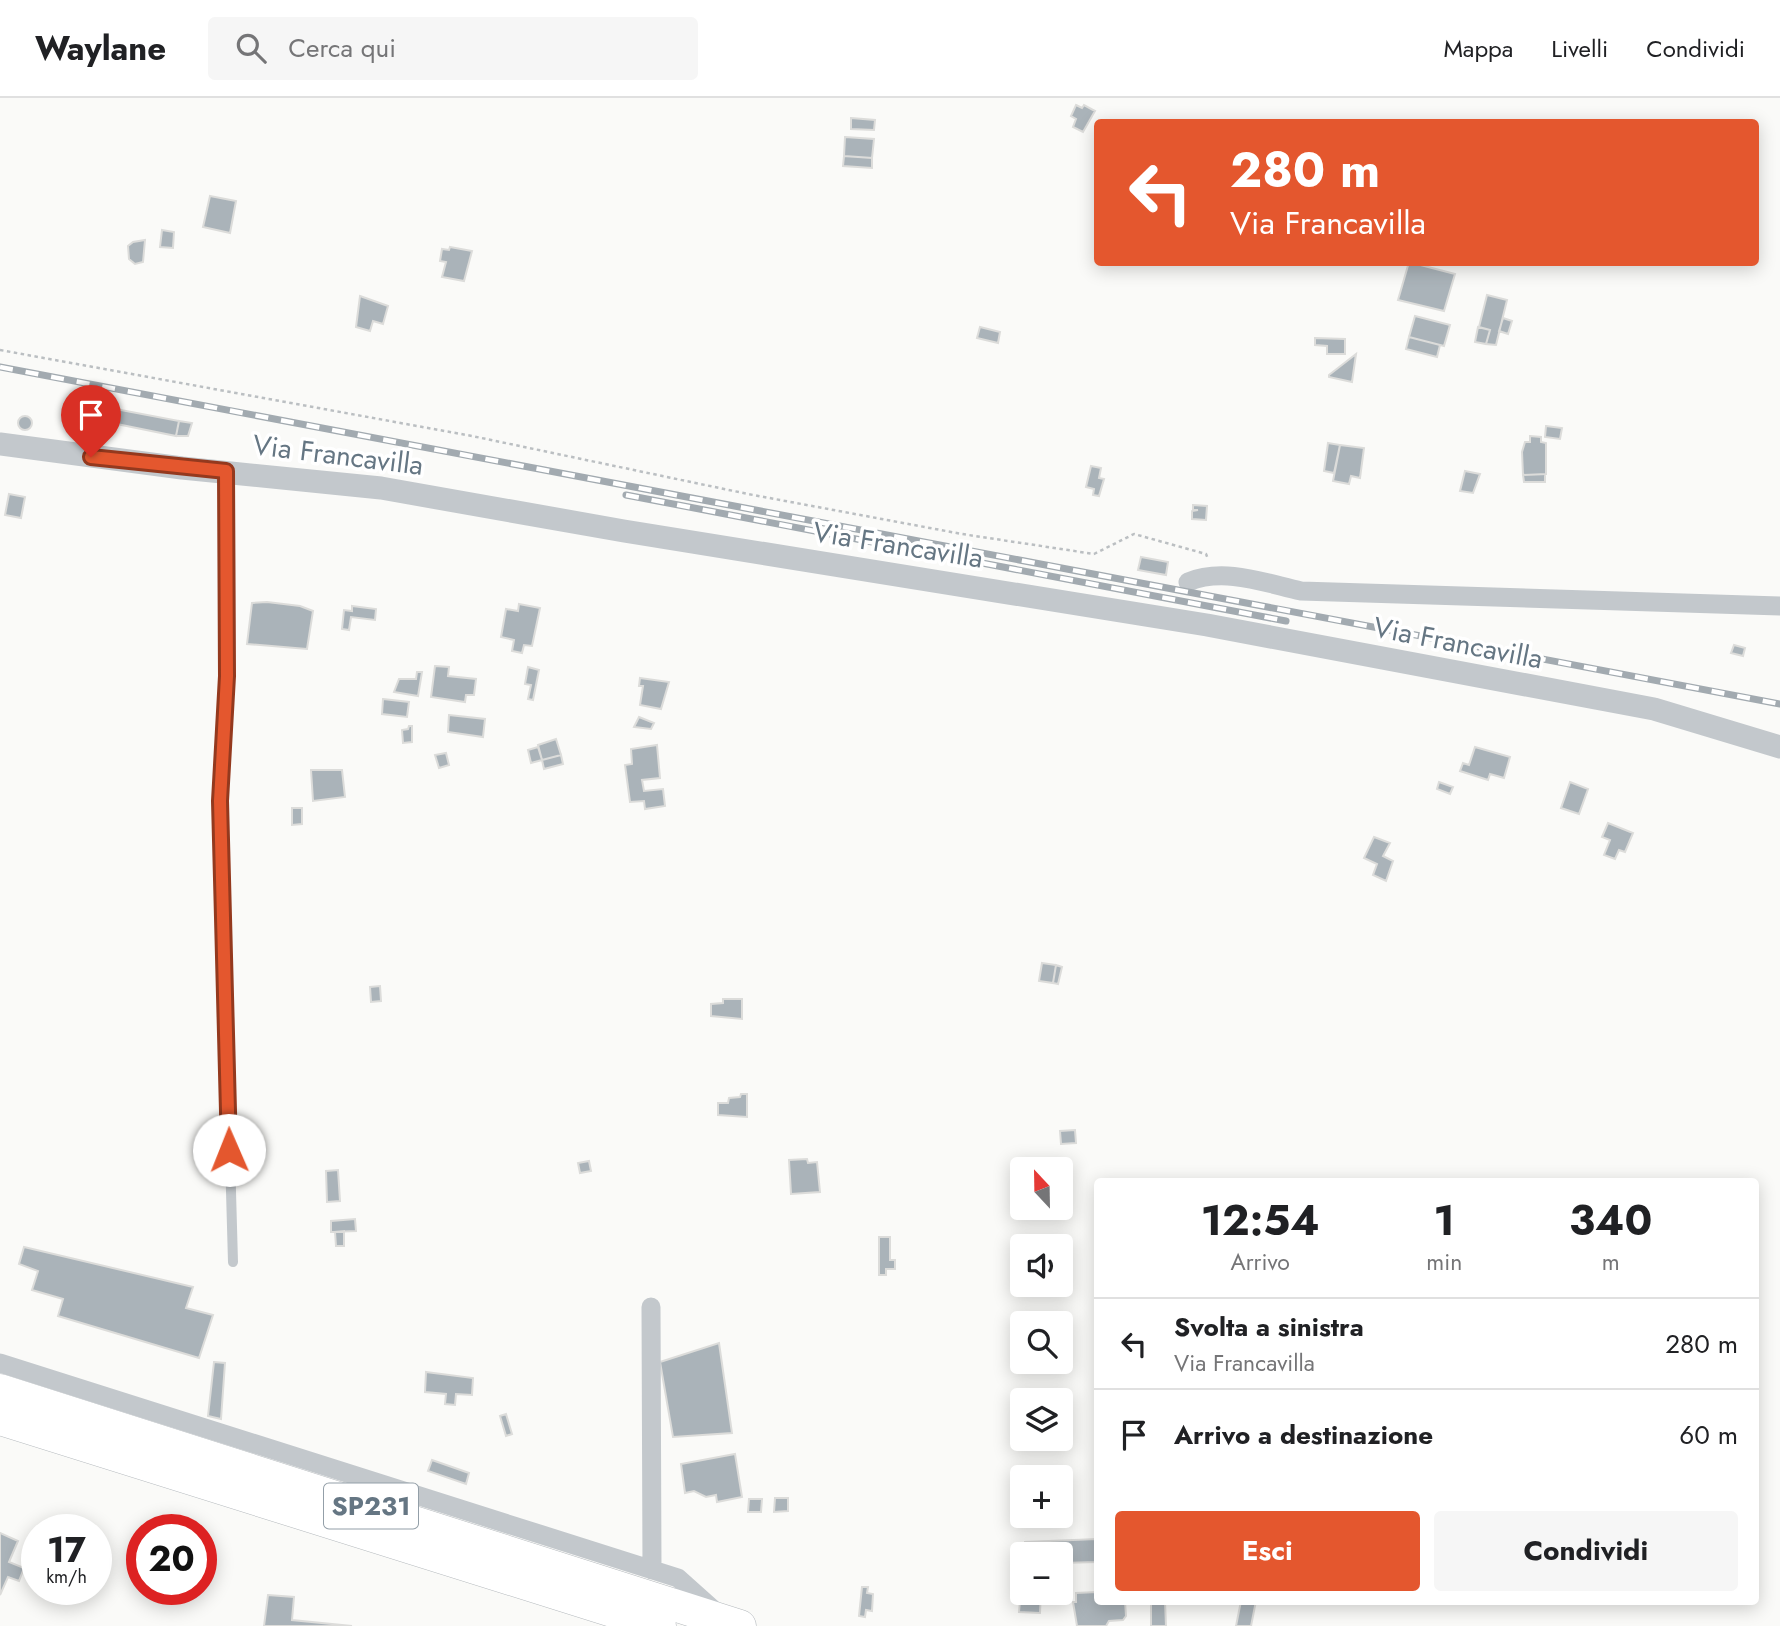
<!DOCTYPE html>
<html lang="it">
<head>
<meta charset="utf-8">
<style>
  :root { --surface:#fff; --page:#f6f6f6; --text:#202124; --muted:#757577; --line:#e0e0e0; --accent:#e4572e }
  body { margin:0; font-family:Jost,sans-serif; background:var(--page); color:var(--text); height:100vh; display:flex; flex-direction:column; font-size:26px; white-space:nowrap }
  * { box-sizing:border-box; margin:0 }
  p { font-size:23px; color:var(--muted) }
  .icon { flex:none; width:38px; height:38px; fill:none; stroke:currentColor; stroke-width:2; stroke-linecap:round; stroke-linejoin:round }
  .map { position:relative; flex:1; overflow:hidden }
  .details { position:absolute; left:1094px; top:1080px; width:665px; height:427px; display:flex; flex-direction:column; background:var(--surface); border-radius:7px; box-shadow:0 4px 18px #0003 }
  .details>* { flex:none }
  .top-card { position:absolute; left:1094px; top:21px; width:665px; height:147px; border-radius:7px; box-shadow:0 4px 18px #0003; background:#e4572e; color:#fff; overflow:hidden }
  .needle { width:46px; rotate:338deg }
  .controls { position:absolute; left:1010px; top:1059px; display:grid; gap:14px }
  .controls a { display:grid; place-items:center; width:63px; height:63px; border-radius:7px; background:var(--surface); box-shadow:0 4px 18px #0003; font-size:35px }
  .speed { position:absolute; left:21px; top:1416px; display:flex; gap:14px; font-size:35px; font-weight:700; text-align:center }
  .speed>* { display:grid; place-content:center; width:91px; height:91px; border-radius:50%; background:var(--surface); box-shadow:0 4px 18px #0003; line-height:1 }
  .speed small { font-size:18px; font-weight:400 }
  .speed .limit { border:10px solid #d22; background:#fff; color:#111 }
  .pin { position:absolute; display:grid; place-items:center; width:60px; height:60px; color:#fff; margin:-72px -30px; border-radius:50% 50% 50% 0; rotate:-45deg; box-shadow:0 0 7px #0007 }
  .pin .icon { rotate:45deg }
  .me { position:absolute; width:77px; margin:-38px; rotate:359deg; stroke-linejoin:round; filter:drop-shadow(0 0 5px #0008) }
  .turn { display:flex; align-items:center; gap:24px; height:147px; padding:0 21px; font-size:32px }
  .turn .icon { width:91px; height:91px; stroke-width:2.5 }
  .turn b { display:block; font-size:49px; line-height:60px }
  .eta { display:flex; justify-content:space-evenly; align-items:center; height:119px; text-align:center }
  .eta b { font-size:42px; font-weight:700; line-height:49px }
  .button { display:flex; gap:14px; margin-top:auto; padding:14px 21px }
  .button a { flex:1; height:80px; border-radius:7px; background:var(--accent); color:#fff; font-size:28px; font-weight:700; line-height:80px; text-align:center }
  .button a+a { background:var(--page); color:var(--text) }
  ul { padding:0; list-style:none }
  li { display:flex; align-items:center; gap:21px; height:91px; padding:0 21px; border-top:2px solid var(--line) }
  li div { flex:1 }
  li b { display:block; font-size:26px }
  li em { font-style:normal }
  header { display:flex; align-items:center; gap:42px; box-sizing:border-box; height:98px; padding:0 35px; background:var(--surface); border-bottom:2px solid var(--line) }
  header strong { font-size:33px }
  nav { display:flex; gap:38px; margin-inline-start:auto; font-size:24px }
  .search { width:490px; height:63px; background:var(--page); display:flex; align-items:center; gap:18px; box-sizing:border-box; padding:0 24px; border-radius:7px; color:var(--muted); font-size:26px }
  .map>svg:first-child { display:block }
  .building { fill:#aab3b9; stroke:#dcdcda; stroke-width:2 }
  .lines { fill:none; stroke-linecap:round; stroke-linejoin:round }
  .trunk-casing { stroke:#b4b9bd; stroke-width:33 }
  .path { stroke:#bbbfc2; stroke-width:2.5; stroke-dasharray:3.5 3.5; stroke-linecap:butt }
  .service { stroke:#c3c8cc; stroke-width:10 }
  .minor { stroke:#c3c8cc; stroke-width:19 }
  .tertiary { stroke:#c3c8cc; stroke-width:23 }
  .trunk { stroke:#fff; stroke-width:32 }
  .rail-casing { stroke:#a2aab0; stroke-width:7 }
  .rail { stroke:#fff; stroke-width:4.5; stroke-dasharray:13; stroke-linecap:butt }
  .route-casing { stroke:#94391e; stroke-width:18 }
  .route { stroke:#e4572e; stroke-width:12 }
  .labels { text-anchor:middle; dominant-baseline:central; stroke-width:7; stroke-linejoin:round; paint-order:stroke }
  .shield { fill:#fff; stroke:#939fa8; stroke-width:2 }
  .shield-label { font-size:26px; font-weight:bold; fill:#657683 }
  .street-label { font-size:28px; fill:#657683; stroke:#fff }
</style>
</head>
<body>
<header>
<strong>Waylane</strong>
<div class="search"><svg class="icon" aria-label="search" viewBox="0 0 24 24"><circle cx="10" cy="10" r="6"/><path d="M15 15l6 6"/></svg>Cerca qui</div>
<nav><a>Mappa</a><a>Livelli</a><a>Condividi</a></nav>
</header>
<div class="map">
<svg width="1780" height="1528" viewBox="0 0 1780 1528">
  <rect width="100%" height="100%" fill="#fafaf8"/>
  <path class="building" d="M1076,7l6,3 2,-3 11,6 -12,21 -10,-5 3,-8 -5,-3z
    M851,20l24,2 -1,10 -23,-1z
    M845,39l29,2 -2,19 -28,-2z
    M844,58l28,2v10l-29,-2z
    M210,98l26,5 -6,32 -27,-6z
    M162,132l12,2 -1,16 -13,-1z
    M145,142l-2,22 -8,2 -6,-5 -1,-13 5,-4z
    M450,149l22,4 -8,30 -22,-4 4,-15 -6,-1 2,-12 7,1z
    M1409,164l46,12 -11,37 -46,-11z
    M1487,197l20,5 -11,45 -10,-1 4,-14 -11,-3z
    M360,198l28,10 -5,18 -10,-3 -3,10 -14,-4z
    M1415,218l35,9 -6,21 -35,-9z
    M1503,220l9,3 -4,13 -9,-3z
    M980,229l20,5 -2,11 -21,-5z
    M1478,229l12,3 -4,14 -11,-2z
    M1409,239l31,8 -3,12 -31,-8z
    M1315,240l30,1v15h-18v-8l-12,-1z
    M1356,256l-4,28 -23,-5v-2z
    M84,305l95,18 -3,15 -79,-16 -4,31 -15,-2z
    M18 325a7 7 0 1 1 14 0a7 7 0 1 1-14 0Z
    M179,323l13,2 -4,13h-12z
    M1546,328l16,2 -2,11 -15,-2z
    M1530,338l11,1v5l5,1v31l-23,1 -1,-23 3,-10h5z
    M1328,345l12,2 -6,28 -10,-2z
    M1340,347l24,3 -4,30 -9,-2 -2,8 -16,-3z
    M1091,368l10,2 -2,10 5,1 -5,17 -6,-1 1,-6 -8,-2z
    M1465,373l15,3 -7,19 -13,-2z
    M1545,376v8h-21l-1,-7z
    M9,396l16,3 -4,21 -16,-3z
    M1193,407l14,1 -1,14 -14,-1v-8l6,-1h-5z
    M1141,459l27,5 -2,13 -28,-5z
    M267,504l33,4 13,5 -6,38 -60,-5 5,-41z
    M519,506l21,4 -8,38 -8,-1 -2,8 -10,-2 2,-11 -13,-3 5,-28 12,2z
    M352,508l24,3 -1,11 -24,-3 -2,13 -7,-1 2,-19 8,1z
    M1734,547l11,3 -2,8 -12,-3z
    M435,568l14,1 -1,9 28,3 -2,16h-8l-1,7 -34,-5z
    M528,569l11,3 -6,30 -5,-1 3,-14 -6,-1z
    M417,574h5l-4,24 -24,-4 5,-13h17z
    M640,580l29,4 -8,27 -21,-4 3,-19h-4z
    M383,601l26,3 -2,15 -25,-3z
    M449,617l36,4 -2,18 -35,-5z
    M639,619l15,6 -3,6 -17,-2z
    M409,628h3v16l-9,1 -1,-13 6,-1z
    M556,641l5,16 -19,5 -4,-15z
    M657,647l3,33 -18,2 2,11 19,-2 2,17 -20,3 -1,-8 -14,1 -5,-37 7,-1 -1,-15z
    M538,649l4,13 -11,3 -3,-13z
    M1475,649l35,10 -6,21 -14,-4 -2,6 -28,-9 3,-8 6,2z
    M446,655l3,12 -10,3 -4,-13z
    M561,657l2,9 -19,5 -2,-9z
    M311,672h31l3,27 -32,4z
    M1439,684l14,5 -3,7 -13,-5z
    M1570,684l18,7 -9,25 -18,-6z
    M292,710h10v16l-10,1z
    M1608,725l25,10 -8,19 -6,-2 -4,9 -11,-4 6,-15 -8,-3z
    M1374,739l16,6 -7,13 10,5 -7,20 -13,-6 4,-11 -13,-6z
    M1042,865l14,2 -3,18 -14,-2z
    M1056,867l6,2 -4,17 -5,-1z
    M380,888l1,15 -10,1 -1,-15z
    M723,901h19v20l-31,-3v-12l12,-1z
    M741,996h6v23l-29,-2v-12h10l1,-5 11,-1z
    M1075,1032l1,13 -15,1 -1,-13z
    M807,1061l1,4 9,-1 3,30 -29,2 -2,-34z
    M589,1063l2,10 -11,2 -2,-10z
    M338,1072l2,31 -13,1 -1,-31z
    M355,1121l1,12 -25,1v-11z
    M344,1133v15h-8l-1,-14z
    M879,1139h11v23h5v9h-9v6h-7z
    M24,1149l169,40 -7,21 27,7 -14,43 -141,-42 5,-17 -31,-9 6,-19 -19,-7z
    M719,1245l13,90 -59,4 -13,-75z
    M214,1264l11,1 -4,56 -13,-3z
    M426,1274l47,6 -1,17 -16,-1 -1,11 -10,-1 1,-10 -21,-2z
    M506,1316l6,20 -6,2 -6,-20z
    M735,1356l7,43 -25,5 -1,-7 -10,2 -12,-6 -9,2 -4,-29z
    M432,1362l37,13 -3,11 -38,-13z
    M775,1400h13v13l-14,1z
    M749,1401h13l-1,13h-13z
    M0,1435l18,8 -9,21 15,6 -5,13 -11,-4 -8,18z
    M1097,1441v23l-37,1v-9h-36l1,-12z
    M1022,1480v14h19l-1,21 -21,-1z
    M862,1489h6l-1,6 6,1 -1,17 -6,-1 -1,7 -6,-1z
    M1097,1494v9h28l1,15 -3,4 -14,1 -3,5h-29l-4,-24h3v-9z
    M268,1497l26,2 -2,23 60,6h-88z
    M1151,1503h14l1,25h-15z
    M1241,1503h15l-5,25h-15z"/>
  <g class="lines">
    <defs>
      <path id="trunk" d="M0,1292l740,236
        M0,1321l660,207"/>
    </defs>
    <use href="#trunk" class="trunk-casing"/>
    <path class="path" d="M0,252l472,86 276,58 214,40 132,20 40,-20 72,20 2,5"/>
    <path class="service" d="M226,374l1,204 -7,125 13,461"/>
    <path class="minor" d="M1188,484c36,-15 77,1 113,9l479,15
      M651,1209l1,263
      M0,1265l678,215 38,34"/>
    <path class="tertiary" d="M0,346l182,24 199,20 243,43 583,94 447,84 126,38"/>
    <use href="#trunk" class="trunk"/>
    <defs>
      <path id="rail" d="M0,269l1780,337
        M626,397l660,126"/>
    </defs>
    <use href="#rail" class="rail-casing"/>
    <use href="#rail" class="rail"/>
  </g>
  <g class="lines">
    <defs>
      <path id="route" d="M91,359l135,14 1,205 -7,125 9,349"/>
    </defs>
    <use href="#route" class="route-casing"/>
    <use href="#route" class="route"/>
  </g>
  <g class="labels">
    <rect class="shield" x="324" y="1385.5" width="94" height="45" rx="5"/>
    <g class="shield-label">
      <text x="371" y="1408">SP231</text>
    </g>
    <g class="street-label">
      <text transform="translate(338 357) rotate(7)">Via Francavilla</text>
      <text transform="translate(898 447) rotate(9)">Via Francavilla</text>
      <text transform="translate(1458 545) rotate(11)">Via Francavilla</text>
    </g>
  </g>
</svg>
<div class="controls">
<a><svg class="needle" viewBox="-14 -14 28 28"><path d="M0-13l5 13h-10z" fill="#e53935"/><path d="M0 13l5-13h-10z" fill="#757577"/></svg></a>
<a><svg class="icon" aria-label="sound" viewBox="0 0 24 24"><path d="M4 9h4l5-4v14l-5-4H4zM17 9q2 3 0 6"/></svg></a>
<a><svg class="icon" aria-label="search" viewBox="0 0 24 24"><circle cx="10" cy="10" r="6"/><path d="M15 15l6 6"/></svg></a>
<a><svg class="icon" aria-label="layers" viewBox="0 0 24 24"><path d="M12 4l9 5-9 5-9-5zM3 14l9 5 9-5"/></svg></a>
<a>+</a>
<a>−</a>
</div>
<div class="speed"><div>17<small>km/h</small></div><div class="limit">20</div></div>
<div class="pin" style="left:91px;top:359px;background:#d93025"><svg class="icon" aria-label="arrive" viewBox="0 0 24 24"><path d="M6 21V4h12l-3 4 3 4H6"/></svg></div>
<svg class="me" style="left:229px;top:1052px" viewBox="-20 -20 40 40"><circle r="19" fill="#fff"/><path d="M0-13L10 11 0 6-10 11z" fill="#e4572e"/></svg>
<div class="top-card">
<div class="turn"><svg class="icon" aria-label="left" viewBox="0 0 24 24"><path d="M17 20v-9H6M10 6l-5 5 5 5"/></svg><div><b>280 m</b>Via Francavilla</div></div>
</div>
<section class="details">
<div class="eta">
<div><b>12:54</b><p>Arrivo</p></div>
<div><b>1</b><p>min</p></div>
<div><b>340</b><p>m</p></div>
</div>
<ul>
<li><svg class="icon" aria-label="left" viewBox="0 0 24 24"><path d="M17 20v-9H6M10 6l-5 5 5 5"/></svg><div><b>Svolta a sinistra</b><p>Via Francavilla</p></div><em>280 m</em></li>
<li><svg class="icon" aria-label="arrive" viewBox="0 0 24 24"><path d="M6 21V4h12l-3 4 3 4H6"/></svg><div><b>Arrivo a destinazione</b></div><em>60 m</em></li>
</ul>
<div class="button"><a>Esci</a><a>Condividi</a></div>
</section>
</div>
</body>
</html>
